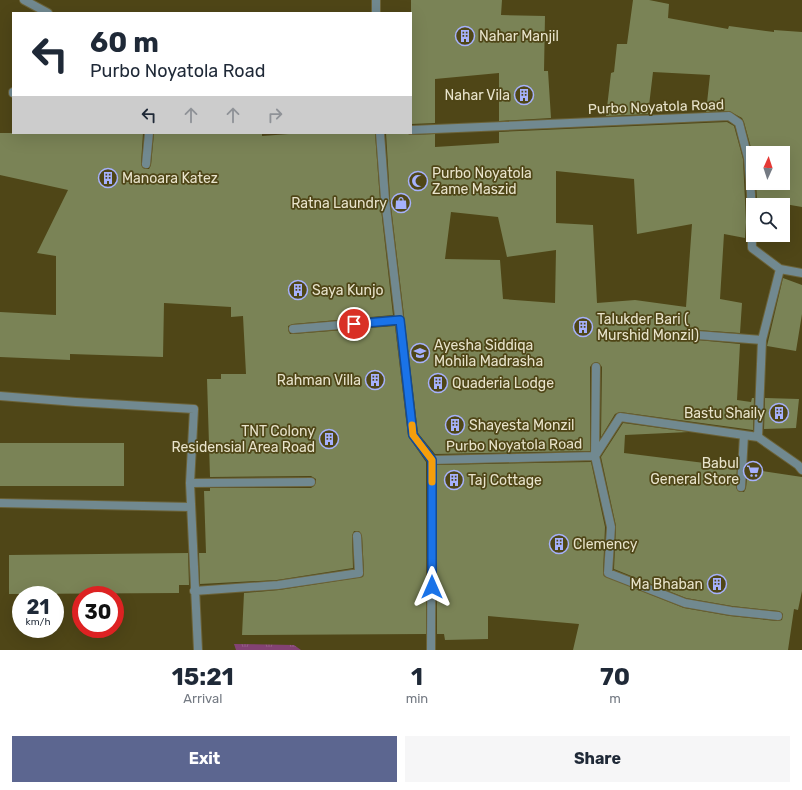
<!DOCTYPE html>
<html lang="en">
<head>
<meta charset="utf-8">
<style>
  :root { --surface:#fff; --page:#f6f6f7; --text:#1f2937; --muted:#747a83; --accent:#5c6690 }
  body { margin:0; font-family:Rubik,sans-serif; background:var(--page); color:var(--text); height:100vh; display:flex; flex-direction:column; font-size:15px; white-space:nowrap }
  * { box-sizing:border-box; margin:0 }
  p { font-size:13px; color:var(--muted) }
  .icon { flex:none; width:22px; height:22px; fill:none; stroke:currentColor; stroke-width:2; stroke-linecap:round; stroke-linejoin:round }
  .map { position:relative; height:650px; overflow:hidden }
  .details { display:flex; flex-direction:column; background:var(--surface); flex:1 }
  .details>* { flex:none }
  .banner { position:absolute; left:12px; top:12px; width:400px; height:122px; border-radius:0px; box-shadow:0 4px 16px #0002; background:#fff; color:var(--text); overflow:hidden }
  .needle { width:26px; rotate:3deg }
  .controls { position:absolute; left:746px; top:146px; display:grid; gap:8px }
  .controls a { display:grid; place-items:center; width:44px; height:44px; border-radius:0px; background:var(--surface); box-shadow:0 4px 16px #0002; font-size:20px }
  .speed { position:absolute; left:12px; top:586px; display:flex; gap:8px; font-size:20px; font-weight:700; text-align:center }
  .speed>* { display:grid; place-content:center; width:52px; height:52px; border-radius:50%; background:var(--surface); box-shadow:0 4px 16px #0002; line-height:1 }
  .speed small { font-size:10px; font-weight:400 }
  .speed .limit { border:6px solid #d22; background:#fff; color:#111 }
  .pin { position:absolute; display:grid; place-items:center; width:34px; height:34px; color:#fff; margin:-17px; border:2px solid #fff; border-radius:50%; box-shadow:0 1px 4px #0007 }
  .me { position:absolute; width:44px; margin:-22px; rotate:0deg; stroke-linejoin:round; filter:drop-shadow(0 0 3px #0008) }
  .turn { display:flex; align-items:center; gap:14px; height:84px; padding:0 12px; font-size:18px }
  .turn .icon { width:52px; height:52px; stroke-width:2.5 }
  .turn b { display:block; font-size:28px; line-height:34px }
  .lanes { display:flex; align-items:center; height:38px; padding:0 12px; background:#0003; justify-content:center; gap:20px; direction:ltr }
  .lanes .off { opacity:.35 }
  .eta { display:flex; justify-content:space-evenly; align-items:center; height:68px; text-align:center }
  .eta b { font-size:24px; font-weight:700; line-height:28px }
  .action { display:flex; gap:8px; margin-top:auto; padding:8px 12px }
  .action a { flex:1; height:46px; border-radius:0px; background:var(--accent); color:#fff; font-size:16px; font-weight:700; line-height:46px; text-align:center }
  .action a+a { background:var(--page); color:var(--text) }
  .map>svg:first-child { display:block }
  .grass { fill:url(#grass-tufts) }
  .building { fill:#7a8356; fill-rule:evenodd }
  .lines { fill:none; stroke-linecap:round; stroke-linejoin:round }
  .street-casing { stroke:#6b6237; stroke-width:10 }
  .street { stroke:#718990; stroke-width:8 }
  .route-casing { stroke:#114b97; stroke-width:10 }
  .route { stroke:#1a73e8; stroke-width:7 }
  .slow { stroke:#f59e0b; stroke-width:7 }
  .labels { text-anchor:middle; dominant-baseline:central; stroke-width:3.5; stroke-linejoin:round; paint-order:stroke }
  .poi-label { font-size:14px; fill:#e8e3cb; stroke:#4f4617; text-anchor:start }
  .street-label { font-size:14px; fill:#e8e3cb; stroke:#4f4617 }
</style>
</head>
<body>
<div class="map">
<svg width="802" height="650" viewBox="0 0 802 650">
  <defs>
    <pattern id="grass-tufts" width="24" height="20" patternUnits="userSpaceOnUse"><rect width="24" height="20" fill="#834273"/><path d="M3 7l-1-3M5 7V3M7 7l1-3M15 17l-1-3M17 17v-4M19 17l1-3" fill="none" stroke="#955d86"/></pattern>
  </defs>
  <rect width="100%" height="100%" fill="#4f4617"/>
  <path class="grass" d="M234,644l60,1 7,5h-65z"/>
  <path class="building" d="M411,0h91l-1,15 44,1 -1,55h4l3,47 -52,3v-48l-64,6v44l-24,1z
    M633,0h16l20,4 -1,14 60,11 1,-3 45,6v-2l28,2v175l-45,-8 -1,-16h27v-30h-30v2l-9,-33 -2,-4 -13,-7 -23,1 4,-37 -57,-3 -5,42 -42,2 5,-43 3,-1 3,-28h10z
    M727,122l7,4 9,33 3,63 -1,16 -21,-4 -4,65 22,4 -2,30 -43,-3 -4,2 -1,3 2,4 3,1 43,4 -3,56 14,2 1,-4h2l-1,32 -133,-18 -5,2 -14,23 1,-70 -3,-4 -3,-1 -4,2 -2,3v84l-155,3 -17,-21 -28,-235 -4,-65h20l5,2 24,-1v13l64,-4v-11zM556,171l78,8 3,55 55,-10 -6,83 -51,-7 -38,3 -4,-78 -37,-2zM451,212l47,5 9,40 49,-7 -1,53 -52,-4 -3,-39 -55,-1z
    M0,133h143l-2,31 2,4 3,1h3l2,-4 3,-32h108v3l40,-3h73l5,67 13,115 -100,9 -5,2v4l2,4h3l102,-8 13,110 18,26v172l-184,1 2,-42 35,-3 84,-13 1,-4 -2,-37 -3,-5h-5l-2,5 1,32 -76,12 -77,4 -1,-31h7l-2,-62h6v-3h101l3,-2 2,-4v-3l-5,-3 -101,1 -3,-98h14v-5h25l-3,-58 -12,1v-10l-67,-4 -1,54 -93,-3v6l-70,-3v-45l56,3v-59l-19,-3 31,-63 -68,-15z
    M783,278l19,7v29l-6,37 -29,-5z
    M765,398l34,1 -3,29 -32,1z
    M623,423l66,9 -64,3 -1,18 113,14 -1,20 2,4 2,1h4l2,-4 2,-19 54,8v114l-4,19 -4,-1 -6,41h-215l6,-26 -91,-8v23l-43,1 -1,-6h-7v-169l154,-3 14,65 -2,46 1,3 80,32 46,8 47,5 5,-1 1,-6 -4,-3 -47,-5 -46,-8 -72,-29 2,-43 -15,-69z
    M0,443h124v43h-124z
    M188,553l1,32h-10v8l-170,1v-39z"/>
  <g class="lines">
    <defs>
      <path id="street" d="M24,0l24,13
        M376,13v-13
        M13,93v-1
        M411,130l318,-14 10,7 9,35 3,36 1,54 28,21 22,4
        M380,133l5,66 28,236 19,25 -1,190
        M146,164l3,-31
        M293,329l106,-9
        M697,335l65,5 -4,97
        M762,340l18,-71
        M596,367l-1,89 16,71 -3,46 77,30 46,8 47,5
        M0,396l76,6 118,7 -4,74 8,167
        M432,460l163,-4 25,-39 138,20 40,28 4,5
        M190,483l121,-1
        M741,487l3,-52
        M0,503l191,4
        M194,591l84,-6 81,-12 -2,-37"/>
    </defs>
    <use href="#street" class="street-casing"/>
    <use href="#street" class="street"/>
  </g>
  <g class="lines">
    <defs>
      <path id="route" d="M354,324l46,-4 13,115 19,25v127"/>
    </defs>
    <use href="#route" class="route-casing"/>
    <use href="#route" class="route"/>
    <path class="slow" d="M412,425l1,10 19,25v22"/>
  </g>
  <defs>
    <symbol id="building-ring" viewBox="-11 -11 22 22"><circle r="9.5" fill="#4f4617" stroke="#a6b1fc" stroke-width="1.5"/><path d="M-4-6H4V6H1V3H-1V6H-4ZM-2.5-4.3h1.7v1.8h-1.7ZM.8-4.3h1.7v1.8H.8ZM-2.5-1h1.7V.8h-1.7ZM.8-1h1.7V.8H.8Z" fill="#a6b1fc"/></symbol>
    <symbol id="mosque-ring" viewBox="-11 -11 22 22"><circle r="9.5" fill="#4f4617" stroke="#a6b1fc" stroke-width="1.5"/><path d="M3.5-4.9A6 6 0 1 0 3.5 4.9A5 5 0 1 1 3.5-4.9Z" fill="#a6b1fc"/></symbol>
    <symbol id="shop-ring" viewBox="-11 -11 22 22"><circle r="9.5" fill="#4f4617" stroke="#a6b1fc" stroke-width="1.5"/><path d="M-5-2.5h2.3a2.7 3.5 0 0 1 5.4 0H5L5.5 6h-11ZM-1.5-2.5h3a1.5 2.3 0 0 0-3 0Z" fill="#a6b1fc"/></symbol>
    <symbol id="school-ring" viewBox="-11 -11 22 22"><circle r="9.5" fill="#4f4617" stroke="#a6b1fc" stroke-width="1.5"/><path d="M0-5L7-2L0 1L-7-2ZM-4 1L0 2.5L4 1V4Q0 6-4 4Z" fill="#a6b1fc"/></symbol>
    <symbol id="supermarket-ring" viewBox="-11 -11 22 22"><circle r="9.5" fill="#4f4617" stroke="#a6b1fc" stroke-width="1.5"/><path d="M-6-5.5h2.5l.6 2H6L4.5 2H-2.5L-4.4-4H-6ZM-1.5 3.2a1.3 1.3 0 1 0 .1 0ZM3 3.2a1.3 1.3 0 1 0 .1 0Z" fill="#a6b1fc"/></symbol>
  </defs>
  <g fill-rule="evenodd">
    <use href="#building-ring" x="454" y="25" width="22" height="22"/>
    <use href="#building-ring" x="513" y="84" width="22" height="22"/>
    <use href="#building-ring" x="97" y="167" width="22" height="22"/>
    <use href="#mosque-ring" x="407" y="170" width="22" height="22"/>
    <use href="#shop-ring" x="390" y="192" width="22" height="22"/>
    <use href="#building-ring" x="287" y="279" width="22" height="22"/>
    <use href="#building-ring" x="572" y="316" width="22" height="22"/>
    <use href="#school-ring" x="409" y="342" width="22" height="22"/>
    <use href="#building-ring" x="364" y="369" width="22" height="22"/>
    <use href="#building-ring" x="427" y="372" width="22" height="22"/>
    <use href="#building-ring" x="768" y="402" width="22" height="22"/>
    <use href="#building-ring" x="444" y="414" width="22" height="22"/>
    <use href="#building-ring" x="318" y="428" width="22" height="22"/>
    <use href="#supermarket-ring" x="742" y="460" width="22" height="22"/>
    <use href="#building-ring" x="443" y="469" width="22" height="22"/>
    <use href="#building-ring" x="548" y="533" width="22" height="22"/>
    <use href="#building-ring" x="706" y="573" width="22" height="22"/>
  </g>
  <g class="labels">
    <g class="poi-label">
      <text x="479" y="36">Nahar Manjil</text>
      <text x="510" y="95" text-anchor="end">Nahar Vila</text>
      <text x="432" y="173">Purbo Noyatola<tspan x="432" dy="16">Zame Maszid</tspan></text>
      <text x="122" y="178">Manoara Katez</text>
      <text x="387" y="203" text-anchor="end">Ratna Laundry</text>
      <text x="312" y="290">Saya Kunjo</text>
      <text x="597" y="319">Talukder Bari (<tspan x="597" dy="16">Murshid Monzil)</tspan></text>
      <text x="434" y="345">Ayesha Siddiqa<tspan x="434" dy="16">Mohila Madrasha</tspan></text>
      <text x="361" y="380" text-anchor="end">Rahman Villa</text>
      <text x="452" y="383">Quaderia Lodge</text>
      <text x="765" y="413" text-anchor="end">Bastu Shaily</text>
      <text x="469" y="425">Shayesta Monzil</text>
      <text x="315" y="431" text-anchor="end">TNT Colony<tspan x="315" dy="16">Residensial Area Road</tspan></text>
      <text x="739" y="463" text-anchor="end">Babul<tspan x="739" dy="16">General Store</tspan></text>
      <text x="468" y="480">Taj Cottage</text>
      <text x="573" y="544">Clemency</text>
      <text x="703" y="584" text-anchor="end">Ma Bhaban</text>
    </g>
    <g class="street-label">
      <text transform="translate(656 107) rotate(-2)">Purbo Noyatola Road</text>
      <text transform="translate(514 445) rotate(-1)">Purbo Noyatola Road</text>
    </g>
  </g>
</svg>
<div class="controls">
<a><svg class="needle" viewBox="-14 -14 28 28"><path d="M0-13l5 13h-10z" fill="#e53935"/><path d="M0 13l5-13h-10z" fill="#747a83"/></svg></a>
<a><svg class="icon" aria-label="search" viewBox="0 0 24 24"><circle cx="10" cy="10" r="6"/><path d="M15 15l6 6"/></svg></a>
</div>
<div class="speed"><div>21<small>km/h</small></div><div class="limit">30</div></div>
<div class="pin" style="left:354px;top:324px;background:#d93025"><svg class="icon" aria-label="arrive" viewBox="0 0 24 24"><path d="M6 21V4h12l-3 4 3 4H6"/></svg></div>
<svg class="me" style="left:432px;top:587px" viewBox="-20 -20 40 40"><path d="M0-17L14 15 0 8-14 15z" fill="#1a73e8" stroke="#fff" stroke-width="4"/></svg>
<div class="banner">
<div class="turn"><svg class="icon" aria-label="left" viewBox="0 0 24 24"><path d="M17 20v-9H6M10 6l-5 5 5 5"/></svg><div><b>60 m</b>Purbo Noyatola Road</div></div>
<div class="lanes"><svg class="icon" aria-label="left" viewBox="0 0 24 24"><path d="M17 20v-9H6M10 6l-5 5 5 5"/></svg><svg class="icon off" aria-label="ahead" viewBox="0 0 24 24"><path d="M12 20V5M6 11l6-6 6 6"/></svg><svg class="icon off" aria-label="ahead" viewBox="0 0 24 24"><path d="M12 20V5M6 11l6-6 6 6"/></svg><svg class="icon off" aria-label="right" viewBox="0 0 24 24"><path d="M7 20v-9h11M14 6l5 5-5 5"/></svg></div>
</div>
</div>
<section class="details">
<div class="eta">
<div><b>15:21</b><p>Arrival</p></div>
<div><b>1</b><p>min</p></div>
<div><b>70</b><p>m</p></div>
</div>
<div class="action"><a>Exit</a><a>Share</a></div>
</section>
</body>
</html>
